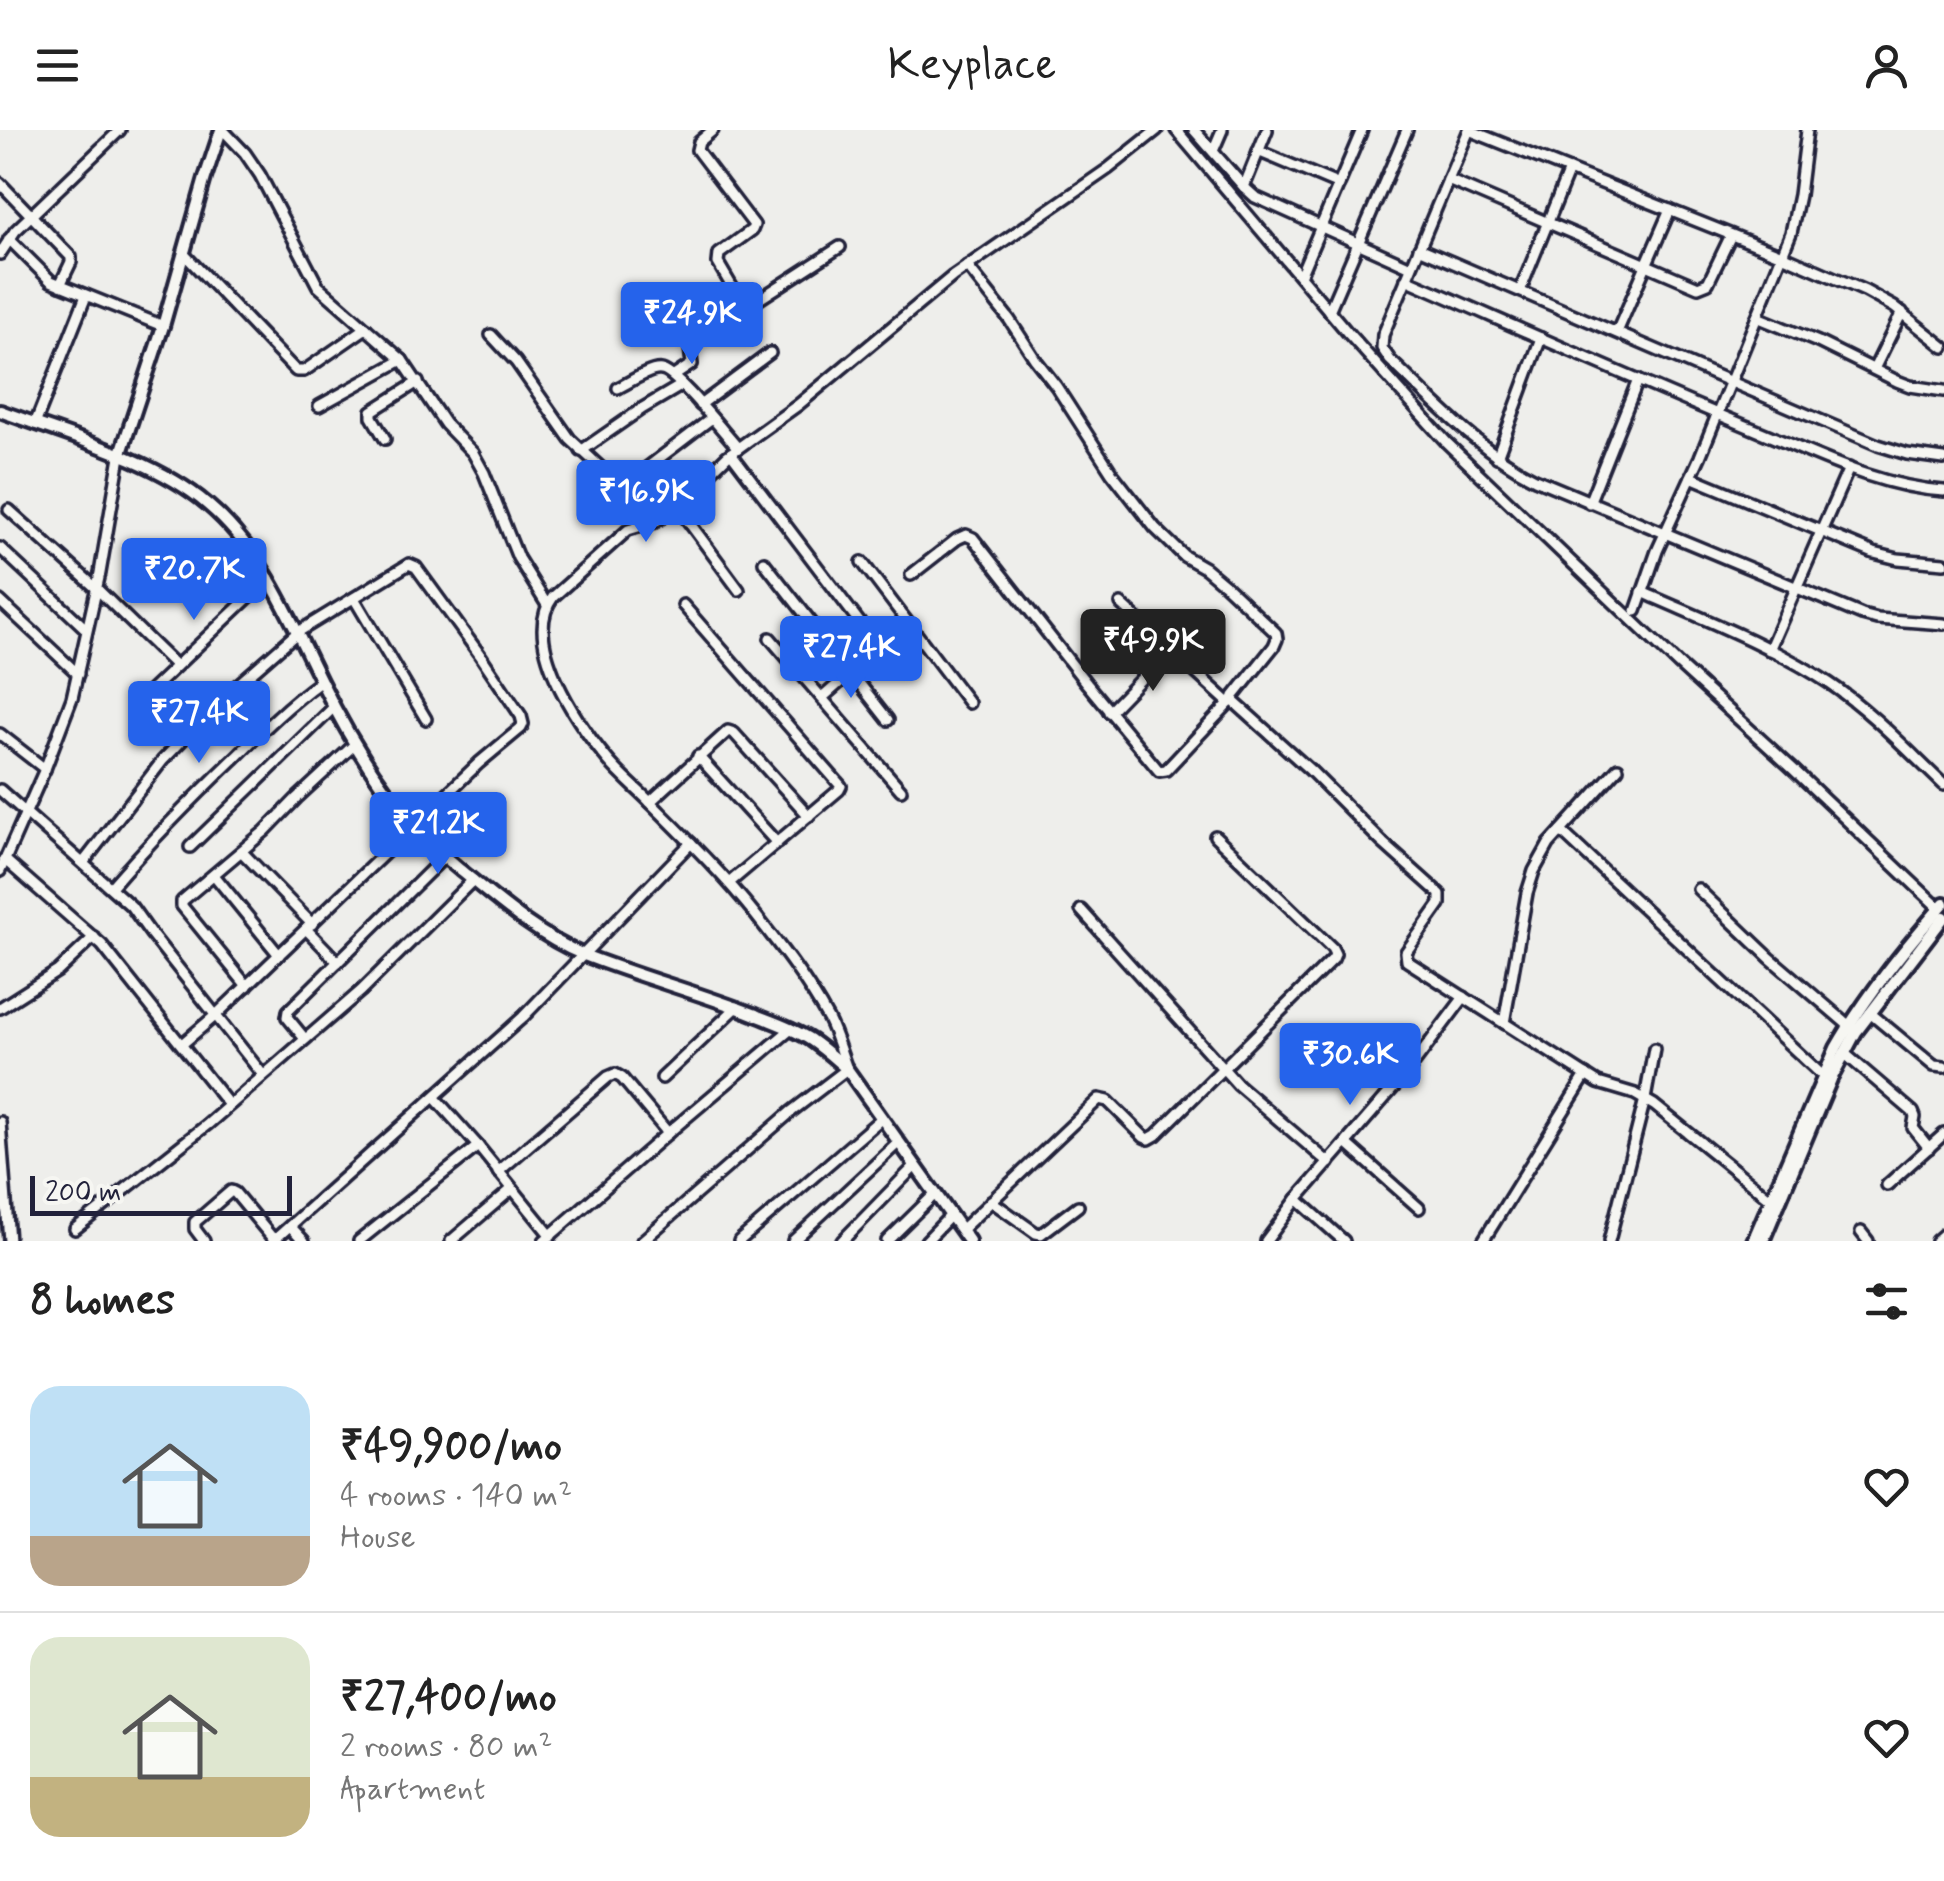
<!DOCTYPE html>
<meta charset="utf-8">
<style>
:root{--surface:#fff;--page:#f6f6f6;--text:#222;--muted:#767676;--line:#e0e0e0;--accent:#2563eb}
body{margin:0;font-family:Mynerve,sans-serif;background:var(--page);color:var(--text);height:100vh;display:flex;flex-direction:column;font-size:38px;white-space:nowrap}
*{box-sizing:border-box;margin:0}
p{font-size:32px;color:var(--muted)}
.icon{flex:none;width:55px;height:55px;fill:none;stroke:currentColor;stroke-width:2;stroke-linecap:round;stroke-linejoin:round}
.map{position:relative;height:1111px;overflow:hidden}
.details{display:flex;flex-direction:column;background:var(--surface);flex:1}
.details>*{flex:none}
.scale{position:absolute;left:30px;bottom:25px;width:262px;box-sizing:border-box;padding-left:10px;border:5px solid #22223b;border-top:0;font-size:28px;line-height:35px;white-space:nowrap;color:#22223b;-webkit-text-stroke:8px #f6f6f2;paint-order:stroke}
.price{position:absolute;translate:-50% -85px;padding:0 22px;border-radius:10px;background:var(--accent);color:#fff;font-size:32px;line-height:65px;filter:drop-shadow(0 2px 5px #0008)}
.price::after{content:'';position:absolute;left:50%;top:60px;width:30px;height:22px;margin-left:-15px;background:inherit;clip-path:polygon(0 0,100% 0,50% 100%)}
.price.active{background:#222;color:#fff}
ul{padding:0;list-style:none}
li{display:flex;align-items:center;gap:30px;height:250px;padding:0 30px}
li+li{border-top:2px solid var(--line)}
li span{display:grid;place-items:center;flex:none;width:280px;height:200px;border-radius:30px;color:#555}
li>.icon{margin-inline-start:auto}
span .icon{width:120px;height:120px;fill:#fffc;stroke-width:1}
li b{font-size:42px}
h2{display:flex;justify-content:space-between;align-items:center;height:120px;padding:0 30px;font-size:42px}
header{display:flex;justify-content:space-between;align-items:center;height:130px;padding:0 30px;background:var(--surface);font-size:45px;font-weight:600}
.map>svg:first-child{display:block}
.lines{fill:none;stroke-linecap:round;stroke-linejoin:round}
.minor-casing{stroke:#22223b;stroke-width:16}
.tertiary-casing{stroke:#22223b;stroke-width:18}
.minor{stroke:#f6f6f2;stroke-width:9}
.tertiary{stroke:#f6f6f2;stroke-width:10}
</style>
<header><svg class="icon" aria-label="menu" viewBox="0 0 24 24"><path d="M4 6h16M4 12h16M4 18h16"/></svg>Keyplace<svg class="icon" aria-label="person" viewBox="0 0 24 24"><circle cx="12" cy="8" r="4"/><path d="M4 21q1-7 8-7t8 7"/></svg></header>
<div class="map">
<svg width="1944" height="1111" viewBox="0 0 1944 1111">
<rect width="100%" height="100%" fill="#eeeeeb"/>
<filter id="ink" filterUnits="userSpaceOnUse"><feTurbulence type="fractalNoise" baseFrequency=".01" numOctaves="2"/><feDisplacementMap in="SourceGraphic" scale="20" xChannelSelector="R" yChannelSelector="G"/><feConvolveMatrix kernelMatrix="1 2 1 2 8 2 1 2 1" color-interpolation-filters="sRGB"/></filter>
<g filter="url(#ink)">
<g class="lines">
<g class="minor-casing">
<g id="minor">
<polyline points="223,0 245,23 260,45 318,156 402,230 445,294 473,323 484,343 518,428 547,475"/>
<polyline points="713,0 699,12 697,20 754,95 752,100 719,124 718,133 745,179"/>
<polyline points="1176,0 1348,203 1447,313 1678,534 1793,639 1939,778"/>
<polyline points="1194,0 1244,57 1255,67 1411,137"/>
<path d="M1469,0L1383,205L1382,218L1390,230C1436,273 1478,320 1535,349L1862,485L1877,489L1944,494"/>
<polyline points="1469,0 1782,125 1865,161 1894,177 1944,217"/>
<polyline points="1213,21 1222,0"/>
<polyline points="1258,21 1339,55"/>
<polyline points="1448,50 1698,157 1708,153 1731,105"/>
<polyline points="0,53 71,127 71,132 60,155"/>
<polyline points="1244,57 1267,0"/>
<polyline points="9,109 51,151 163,196"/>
<polyline points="1419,118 1878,315 1907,324 1944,329"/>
<polyline points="0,124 15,101 120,0"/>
<polyline points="184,124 296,241 304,241 366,198"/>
<polyline points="967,136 1009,189 1035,229 1056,256 1112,343 1155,398 1184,426 1205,438 1224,454 1276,503 1277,509 1274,516 1234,566 1233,571 1310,640 1383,713 1440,764 1440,774 1406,822 1407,831 1598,953 1635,964 1654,975 1773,1071"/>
<polyline points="1300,146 1362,0"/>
<path d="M1406,149C1523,200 1639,252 1756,300C1817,325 1878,357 1944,361"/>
<polyline points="1520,161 1569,40"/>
<polyline points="1329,181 1407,0"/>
<polyline points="1757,187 1818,212 1897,251 1910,256 1944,261"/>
<polyline points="1617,202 1670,80"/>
<polyline points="491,205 516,232 570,309 613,349 640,396"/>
<polyline points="1874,239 1902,182"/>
<polyline points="674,246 692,234 690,218 693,212 840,117"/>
<path d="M618,258C628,253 651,238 661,240C676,241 725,304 738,318"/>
<polyline points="700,275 770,223"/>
<polyline points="319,276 402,230"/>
<polyline points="35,294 86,166"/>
<polyline points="385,309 372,287 372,281 418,252"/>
<polyline points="581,321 643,278 682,255"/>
<polyline points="731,323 879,518"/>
<polyline points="1497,327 1541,208"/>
<polyline points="1691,347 1874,423 1898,429 1944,433"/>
<polyline points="619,359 712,288"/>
<polyline points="1589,373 1638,250"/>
<polyline points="677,376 739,460"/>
<polyline points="9,380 96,458 176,536"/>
<polyline points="0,418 86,499"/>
<polyline points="764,432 888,590"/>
<polyline points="862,432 969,573"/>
<polyline points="911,445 957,409 966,405 973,408 1087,554 1159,641 1166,640 1233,569"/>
<path d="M1642,462C1705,490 1771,515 1829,553C1871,581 1907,620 1944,655"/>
<polyline points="354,468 426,589"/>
<polyline points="0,471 78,544"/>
<polyline points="1121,474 1229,573"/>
<polyline points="683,475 841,656 839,660 729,753"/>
<polyline points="1636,481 1657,421 1700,327 1791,103 1799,65 1807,0"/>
<polyline points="770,508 901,660"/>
<polyline points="1769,520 1849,338"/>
<polyline points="145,566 269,448"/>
<polyline points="822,568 879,518 909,496"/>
<polyline points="1109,582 1170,519"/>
<polyline points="0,604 45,639"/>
<polyline points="698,626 777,713"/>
<polyline points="0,660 131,776 151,804 263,945"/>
<polyline points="650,672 728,601 734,603 809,686"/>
<polyline points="1561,701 1823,946"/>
<polyline points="190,717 334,577"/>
<polyline points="242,722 312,794"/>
<polyline points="4,729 102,815 229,975"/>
<polyline points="83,733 163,630 226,565 298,502 409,434 416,437 480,525 521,586 523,594 521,598 479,633 216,885 182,914"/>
<polyline points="0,741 45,639 72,568 100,443 120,326"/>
<polyline points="214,745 279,825"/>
<path d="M111,757C150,712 191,670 234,629C262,601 289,574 321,551"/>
<polyline points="1698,759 1770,828 1854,900"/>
<polyline points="1081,780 1238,955 1329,1033"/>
<polyline points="306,799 338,832"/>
<polyline points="247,856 182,776 182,771 265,701 297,668 355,614"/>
<polyline points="0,878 58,841 94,807"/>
<polyline points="1870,883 1934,936 1944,937"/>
<polyline points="1504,893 1527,763 1534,741 1549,714 1618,638"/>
<polyline points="305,909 287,887 288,881 445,726"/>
<polyline points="1844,923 1913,982 1915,987 1913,998 1929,1018"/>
<polyline points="662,948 737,877"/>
<polyline points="435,968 478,1016 551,1106"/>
<polyline points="0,992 9,1111"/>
<polyline points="1346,1013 1419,1078"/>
<polyline points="498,1042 608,947 615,944 622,948 668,1003"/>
<polyline points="1887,1055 1944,1004"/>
<polyline points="1297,1069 1344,1111"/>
<polyline points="991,1071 1036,1103 1041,1104 1078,1076"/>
<polyline points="290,1096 304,1111"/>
<polyline points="75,1099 208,994 361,861 473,750"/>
<polyline points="961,1100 1099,969 1108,971 1144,1007 1149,1009 1156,1005 1333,829 1335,824 1332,818 1215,706"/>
<polyline points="1861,1102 1868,1111"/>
<polyline points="204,1111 195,1099 195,1092 231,1061 235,1063 274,1110"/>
<polyline points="273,1111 523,887 691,713"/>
<polyline points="359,1111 478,1016"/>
<polyline points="451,1111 512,1059"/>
<polyline points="544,1111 668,1003 791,899"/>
<path d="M642,1111L792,981L847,939C841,923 836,905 828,889C808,852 780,816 754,783C723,744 686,708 650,672C636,658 620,645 607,629C578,594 520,511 553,467L628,400L655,392L669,383L727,326L798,275L953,146L1108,39L1157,0"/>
<polyline points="739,1111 882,988"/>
<polyline points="793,1111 898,1013"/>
<polyline points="842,1111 915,1036"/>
<polyline points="887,1111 935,1064"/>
<polyline points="926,1111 951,1085"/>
<polyline points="1266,1111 1297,1069 1409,940 1464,867"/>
<polyline points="1483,1111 1586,945"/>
<polyline points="1609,1111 1645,969 1654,919"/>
<polyline points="1936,1111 1944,1104"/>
</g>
</g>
<g class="tertiary-casing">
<g id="tertiary">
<path d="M0,281C65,305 155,329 207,374C263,421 289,487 321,551C355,621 398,689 459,739C497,770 538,806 584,825C640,847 700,863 756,885C775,893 794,899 811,910C824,919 835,929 847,939L969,1111"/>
<polyline points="120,326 163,196 205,48 221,0"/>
<path d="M1753,1111L1836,918C1865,867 1905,818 1944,773"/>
<polyline points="1763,1111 1831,949 1856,902 1944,787"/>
</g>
</g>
<use href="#minor" class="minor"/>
<use href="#tertiary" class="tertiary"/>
</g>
</g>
</svg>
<div class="scale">200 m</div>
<b class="price" style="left:692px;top:237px">₹24.9K</b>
<b class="price" style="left:646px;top:415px">₹16.9K</b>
<b class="price" style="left:194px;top:493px">₹20.7K</b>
<b class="price active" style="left:1153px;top:564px">₹49.9K</b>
<b class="price" style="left:851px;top:571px">₹27.4K</b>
<b class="price" style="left:199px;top:636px">₹27.4K</b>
<b class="price" style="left:438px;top:747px">₹21.2K</b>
<b class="price" style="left:1350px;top:978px">₹30.6K</b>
</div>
<section class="details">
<h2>8 homes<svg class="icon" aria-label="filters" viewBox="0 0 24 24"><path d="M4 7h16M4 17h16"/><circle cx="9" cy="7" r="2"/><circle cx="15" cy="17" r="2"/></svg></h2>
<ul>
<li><span style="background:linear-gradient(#bfe0f5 75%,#b9a48a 0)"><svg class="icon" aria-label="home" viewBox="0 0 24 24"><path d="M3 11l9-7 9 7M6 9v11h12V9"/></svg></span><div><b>₹49,900/mo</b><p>4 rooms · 140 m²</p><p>House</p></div><svg class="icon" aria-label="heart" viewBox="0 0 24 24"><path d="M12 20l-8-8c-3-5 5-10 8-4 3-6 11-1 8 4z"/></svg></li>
<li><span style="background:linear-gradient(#dfe7d0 70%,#c2b280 0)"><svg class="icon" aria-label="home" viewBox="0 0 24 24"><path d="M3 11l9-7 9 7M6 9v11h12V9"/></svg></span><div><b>₹27,400/mo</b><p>2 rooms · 80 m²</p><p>Apartment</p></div><svg class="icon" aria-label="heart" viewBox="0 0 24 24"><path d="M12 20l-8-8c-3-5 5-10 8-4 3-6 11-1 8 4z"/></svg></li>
</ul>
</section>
